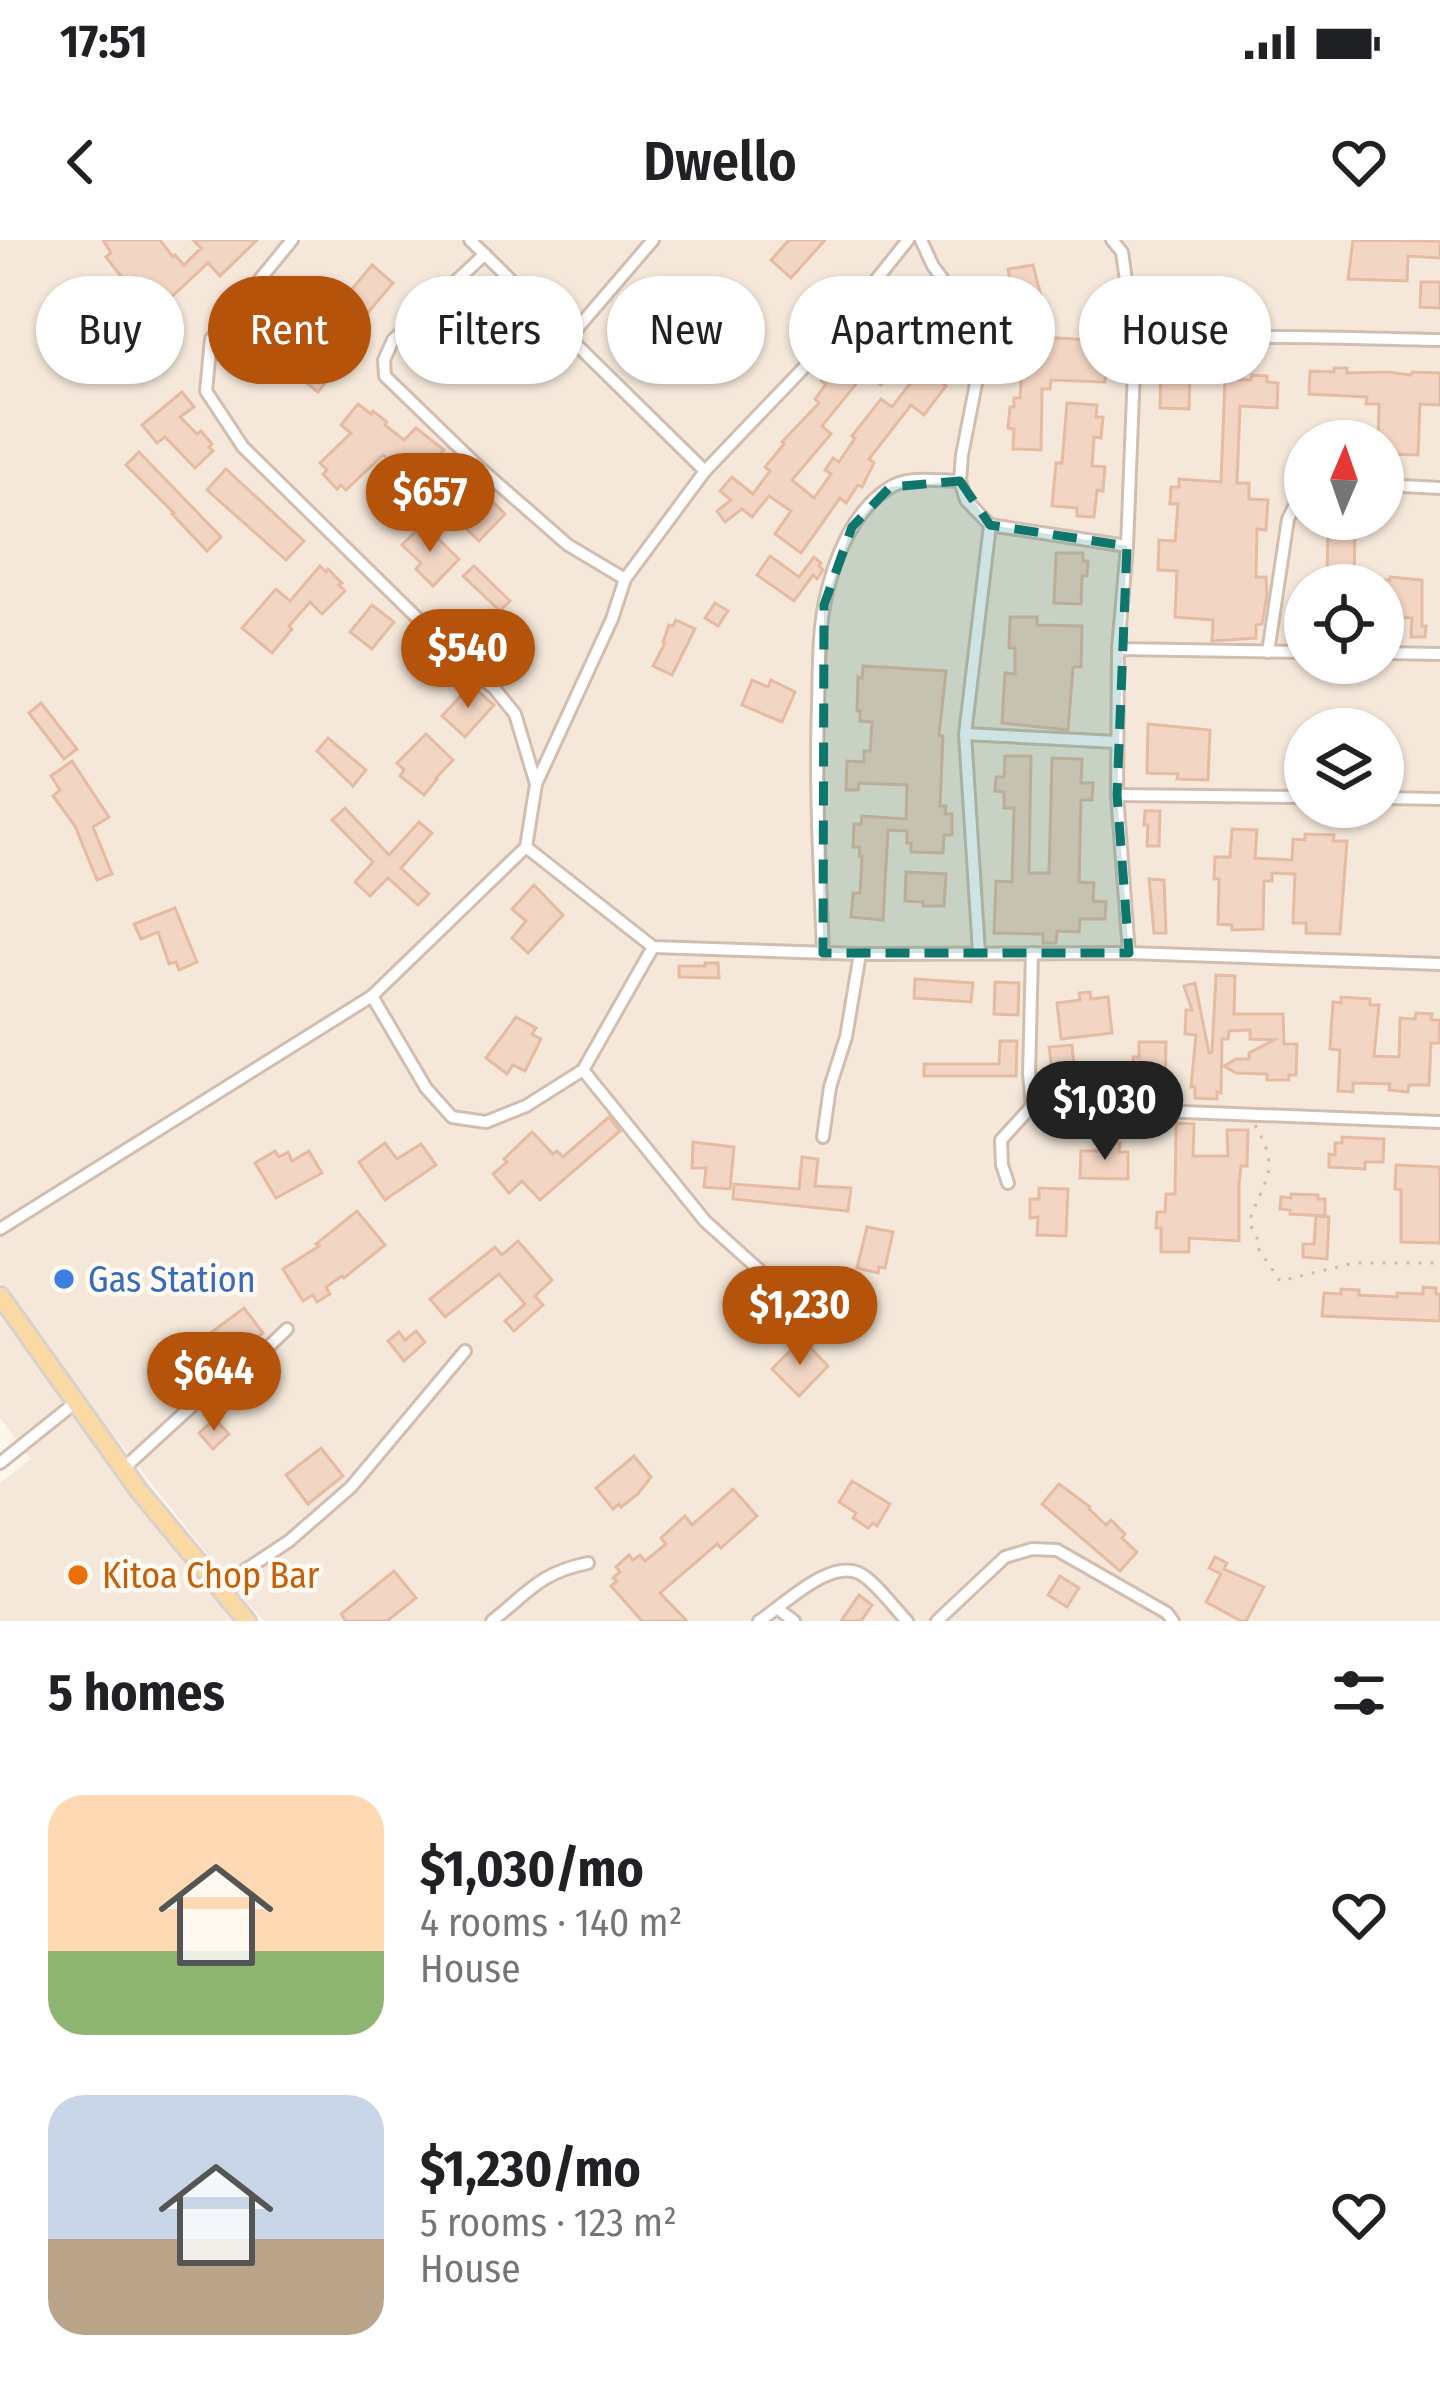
<!DOCTYPE html>
<meta charset="utf-8">
<style>
:root{--surface:#fff;--page:#f2f2f2;--text:#202124;--muted:#757577;--accent:#b45309}
body{margin:0;font-family:"Fira Sans Condensed",sans-serif;background:var(--page);color:var(--text);height:100vh;display:flex;flex-direction:column;font-size:45px;white-space:nowrap}
*{box-sizing:border-box;margin:0}
p{font-size:39px;color:var(--muted)}
.icon{flex:none;width:66px;height:66px;fill:none;stroke:currentColor;stroke-width:2;stroke-linecap:round;stroke-linejoin:round}
.map{position:relative;height:1381px;overflow:hidden}
.side{display:flex;flex-direction:column;background:var(--surface);flex:1}
.side>*{flex:none}
.top-card{position:absolute;left:36px;top:36px;width:1368px;height:108px;display:flex;gap:24px}
.needle{width:78px;rotate:2deg}
.tools{position:absolute;left:1284px;top:180px;display:grid;gap:24px}
.tools a{display:grid;place-items:center;width:120px;height:120px;border-radius:50%;background:var(--surface);box-shadow:0 3px 9px #0004;font-size:60px}
.price{position:absolute;translate:-50% -102px;padding:0 27px;border-radius:42px;background:var(--accent);color:#fff;font-size:39px;line-height:78px;filter:drop-shadow(0 3px 6px #0008)}
.price::after{content:'';position:absolute;left:50%;top:72px;width:36px;height:27px;margin-left:-18px;background:inherit;clip-path:polygon(0 0,100% 0,50% 100%)}
.price.current{background:#222;color:#fff}
ul{padding:0;list-style:none}
li{display:flex;align-items:center;gap:36px;height:300px;padding:0 48px}
li span{display:grid;place-items:center;flex:none;width:336px;height:240px;border-radius:36px;color:#555}
li>.icon{margin-inline-start:auto}
span .icon{width:144px;height:144px;fill:#fffc;stroke-width:1}
li b{font-size:51px}
h2{display:flex;justify-content:space-between;align-items:center;height:144px;padding:0 48px;font-size:51px}
.chip{padding:0 42px;border-radius:54px;background:var(--surface);box-shadow:0 3px 9px #0004;font-size:42px;line-height:108px}
.chip.current{background:var(--accent);color:#fff}
.status{display:flex;justify-content:space-between;align-items:center;height:84px;padding:0 60px;background:var(--surface);direction:ltr}
.status svg{height:33px;fill:currentColor}
header{display:flex;justify-content:space-between;align-items:center;height:156px;padding:0 48px;background:var(--surface);font-size:54px;font-weight:600}
.map>svg:first-child{display:block}
.residential{fill:#f5e8da;fill-rule:evenodd}
.building{fill:#f3d5c3;stroke:#e6bba3;stroke-width:3}
.lines{fill:none;stroke-linecap:round;stroke-linejoin:round}
.street-casing{stroke:#d1beb0;stroke-width:16}
.primary-casing{stroke:#dad1cd;stroke-width:22}
.path{stroke:#d9b8a5;stroke-width:3;stroke-dasharray:3 9;stroke-linecap:butt}
.street{stroke:#fff;stroke-width:10}
.primary{stroke:#fbd9a5;stroke-width:16}
.marked{fill:#0f766e;fill-opacity:0.2;stroke:#0f766e;stroke-width:9;stroke-dasharray:24 15;stroke-linejoin:round}
.shop-dot{fill:#3f7fe0;stroke:#fffaf3;stroke-width:4.5}
.food-dot{fill:#e8710a;stroke:#fffaf3;stroke-width:4.5}
.labels{text-anchor:middle;stroke-width:9;stroke-linejoin:round;paint-order:stroke}
.shop-label{font-size:36px;fill:#366cbe;stroke:#fffaf3;text-anchor:start}
.food-label{font-size:36px;fill:#c56008;stroke:#fffaf3;text-anchor:start}
</style>
<div class="status"><b>17:51</b><svg viewBox="0 0 49 12"><path d="M0 12V9h3v3zM5 12V6h3v6zM10 12V3h3v9zM15 12V0h3v12zM26 1h20v11H26zM47 4h2v5h-2z"/></svg></div>
<header><svg class="icon" aria-label="back" viewBox="0 0 24 24"><path d="M15 5l-7 7 7 7"/></svg>Dwello<svg class="icon" aria-label="heart" viewBox="0 0 24 24"><path d="M12 20l-8-8c-3-5 5-10 8-4 3-6 11-1 8 4z"/></svg></header>
<div class="map">
<svg width="1440" height="1381" viewBox="0 0 1440 1381">
<rect width="100%" height="100%" fill="#fdf6ec"/>
<g class="residential">
<path d="M0,0H1440V1381H264L231,1345L73,1143L0,1043ZM1305,201H1383V279H1305ZM1305,345H1383V423H1305ZM1305,489H1383V567H1305Z"/>
<polygon points="0,1077 232,1381 0,1381 0,1243 31,1219 0,1178"/>
</g>
<g class="building">
<polygon points="103,0 160,0 173,17 175,15 184,25 201,8 193,0 257,0 220,36 208,23 163,65 136,37 127,44 106,17 111,13"/>
<polygon points="789,0 825,0 791,38 771,20"/>
<polygon points="1353,0 1440,1 1440,18 1408,16 1407,41 1348,39"/>
<polygon points="372,25 393,43 360,82 339,65"/>
<polygon points="1033,25 1046,76 1000,87 991,51 1011,46 1008,29"/>
<polygon points="1421,42 1440,42 1440,68 1420,67"/>
<polygon points="869,74 910,109 881,145 866,133 884,111 855,86"/>
<polygon points="1024,96 1107,101 1105,142 1051,140 1050,149 1042,149 1041,210 1013,209 1014,189 1008,188 1010,167 1014,167 1014,158 1020,158"/>
<polygon points="318,98 332,110 320,124 332,134 318,152 287,127 302,110 305,113"/>
<polygon points="848,111 869,128 822,186 831,194 792,240 814,258 831,234 825,230 833,218 839,222 855,198 852,196 881,159 892,167 922,128 946,146 924,175 911,165 869,219 874,223 862,247 858,245 846,263 840,258 801,313 775,294 791,271 769,256 752,277 742,269 725,282 717,271 731,260 720,251 732,237 753,254 770,231 765,227 784,204 782,202 819,163 815,159 826,144 821,141"/>
<polygon points="1334,128 1347,128 1347,133 1388,132 1411,135 1412,132 1440,133 1440,165 1420,164 1418,215 1383,214 1383,201 1378,201 1379,164 1366,164 1367,157 1309,154 1310,131 1334,132"/>
<polygon points="1161,130 1190,130 1189,169 1160,168"/>
<polygon points="1252,135 1267,136 1267,142 1278,143 1277,168 1240,166 1237,243 1249,243 1249,259 1268,260 1266,290 1257,289 1256,337 1266,337 1267,355 1262,384 1256,385 1256,398 1212,401 1213,380 1175,377 1177,331 1158,330 1159,300 1175,301 1178,264 1170,264 1171,247 1179,247 1179,239 1221,242 1225,139 1251,140"/>
<polygon points="182,152 194,167 180,177 197,194 201,191 212,204 209,207 213,211 195,228 165,197 157,203 142,185"/>
<polygon points="1067,163 1097,165 1096,177 1103,177 1101,198 1094,197 1092,226 1105,227 1103,251 1097,250 1094,277 1077,276 1077,268 1052,266 1056,223 1062,223"/>
<polygon points="358,164 371,174 373,171 387,182 385,185 404,200 416,188 444,210 440,214 451,226 427,253 383,215 346,250 341,245 337,249 323,234 327,230 320,223 351,193 341,185"/>
<polygon points="139,212 221,297 207,311 172,274 174,273 126,225"/>
<polygon points="226,229 304,301 286,320 207,250"/>
<polygon points="470,239 505,274 479,301 443,267"/>
<polygon points="423,284 459,319 433,346 416,329 421,323 402,305"/>
<polygon points="1328,284 1355,285 1354,345 1327,345"/>
<polygon points="1056,313 1083,313 1083,321 1088,321 1087,336 1082,336 1081,364 1054,363"/>
<polygon points="770,316 799,337 814,317 821,323 819,326 823,330 817,339 813,335 794,361 757,335"/>
<polygon points="320,326 326,332 328,329 342,343 339,345 345,351 322,374 310,362 289,386 292,389 272,413 242,388 276,349 290,361"/>
<polygon points="474,326 510,361 500,371 463,336"/>
<polygon points="1390,337 1422,340 1422,386 1426,386 1425,397 1411,397 1412,378 1394,377 1394,373 1383,373 1383,340 1390,340"/>
<polygon points="715,363 728,371 718,386 705,378"/>
<polygon points="372,365 394,382 372,409 350,392"/>
<polygon points="1010,377 1037,377 1037,385 1082,386 1081,427 1073,427 1068,490 1002,483 1005,433 1015,434 1015,408 1009,408"/>
<polygon points="676,380 695,389 672,435 653,426 665,403 663,402 669,385 673,386"/>
<polygon points="863,426 946,431 939,495 943,496 940,566 946,566 945,574 952,574 952,595 944,595 943,613 911,612 911,603 907,603 907,591 888,590 883,680 851,677 853,653 860,653 862,616 859,616 860,607 853,607 854,584 861,584 862,576 906,579 907,545 859,543 858,550 846,550 847,521 864,522 864,511 870,511 872,482 860,481 860,471 857,471 858,437 862,438"/>
<polygon points="752,440 768,447 771,440 795,452 782,482 742,465"/>
<polygon points="471,445 494,465 465,497 442,476"/>
<polygon points="41,463 77,509 64,519 29,473"/>
<polygon points="1148,484 1210,490 1208,540 1177,539 1178,534 1147,533"/>
<polygon points="426,494 453,520 436,538 437,539 424,555 400,536 404,530 397,523"/>
<polygon points="328,498 366,530 353,546 317,511"/>
<polygon points="1005,516 1031,516 1029,633 1049,633 1052,518 1082,519 1081,543 1093,543 1092,560 1081,560 1079,642 1094,643 1093,661 1106,662 1105,679 1080,679 1079,692 1057,691 1056,703 1043,703 1043,694 994,693 996,641 1012,642 1014,568 1004,568 1004,552 995,551 996,537 1004,537"/>
<polygon points="72,521 109,577 93,587 112,634 97,640 75,586 53,556 60,550 51,536"/>
<polygon points="345,568 389,615 419,582 432,593 401,628 429,654 418,665 388,638 370,656 355,642 373,622 332,580"/>
<polygon points="1145,571 1160,571 1159,606 1147,606 1148,585 1144,585"/>
<polygon points="1232,589 1257,590 1255,618 1292,620 1293,599 1305,600 1305,594 1334,595 1333,601 1347,601 1340,694 1306,693 1306,683 1293,683 1295,634 1272,633 1272,641 1264,641 1263,689 1232,690 1232,685 1218,684 1219,639 1214,639 1215,617 1230,617"/>
<polygon points="906,632 946,634 944,666 923,666 923,662 905,661"/>
<polygon points="1149,639 1164,640 1166,693 1154,693"/>
<polygon points="534,645 563,675 528,713 512,698 526,681 512,669"/>
<polygon points="175,668 197,722 179,730 176,722 169,724 158,692 141,699 134,684"/>
<polygon points="705,723 718,723 719,738 679,737 679,726 705,726"/>
<polygon points="1216,735 1235,736 1234,774 1283,774 1284,804 1297,804 1296,835 1289,835 1289,840 1267,840 1267,834 1236,833 1224,826 1236,819 1249,819 1249,813 1274,800 1250,799 1250,790 1229,791 1228,799 1222,799 1221,853 1217,852 1217,859 1195,858 1195,847 1191,847 1196,795 1185,794 1186,770 1192,770 1184,746 1195,743 1209,813 1212,812"/>
<polygon points="915,739 973,743 971,762 914,758"/>
<polygon points="995,742 1019,743 1018,775 994,774"/>
<polygon points="1090,752 1091,759 1108,757 1112,793 1061,799 1057,763 1080,760 1079,753"/>
<polygon points="1341,757 1370,759 1370,765 1379,765 1374,816 1399,817 1400,778 1415,779 1416,773 1432,774 1431,780 1440,780 1439,803 1431,803 1429,845 1409,845 1408,852 1389,850 1390,844 1353,843 1353,852 1338,851 1340,810 1330,809 1331,791 1333,762 1341,763"/>
<polygon points="516,777 536,788 532,794 541,799 525,831 513,825 507,834 486,818"/>
<polygon points="1000,801 1017,801 1016,836 924,836 924,824 999,824"/>
<polygon points="1139,802 1166,802 1165,856 1139,856 1139,830 1134,830 1133,817 1139,817"/>
<polygon points="1072,805 1074,827 1052,830 1049,807"/>
<polygon points="609,877 620,891 540,960 522,941 509,953 493,934 507,922 504,919 532,892 553,914 557,911 563,917"/>
<polygon points="1176,883 1194,884 1193,916 1228,916 1227,890 1248,890 1247,926 1241,926 1239,944 1239,1001 1189,998 1189,1012 1161,1012 1161,988 1156,988 1157,972 1165,972 1166,954 1175,954"/>
<polygon points="1342,897 1384,899 1383,922 1365,922 1365,929 1329,927 1329,914 1335,915 1335,903 1342,903"/>
<polygon points="693,902 734,907 730,949 704,947 706,928 692,928"/>
<polygon points="1102,902 1120,903 1119,912 1128,912 1128,939 1080,938 1081,911 1102,911"/>
<polygon points="385,903 397,919 421,904 436,925 385,960 359,922"/>
<polygon points="275,911 279,917 288,912 292,921 309,911 322,933 276,958 255,923"/>
<polygon points="802,917 818,919 815,946 851,948 848,971 733,959 734,944 799,949"/>
<polygon points="1396,925 1440,927 1440,1003 1401,1002 1401,950 1395,949"/>
<polygon points="1039,948 1068,949 1066,996 1037,995 1038,977 1030,978 1030,959 1039,959"/>
<polygon points="1291,954 1318,955 1318,959 1325,959 1325,976 1290,974 1290,970 1280,969 1281,957 1291,958"/>
<polygon points="357,971 385,1005 344,1038 342,1036 326,1047 330,1054 317,1062 313,1055 303,1061 283,1029 319,1006 316,1004"/>
<polygon points="1316,976 1329,977 1327,1019 1303,1017 1303,1004 1314,1004"/>
<polygon points="867,987 893,992 885,1028 879,1027 878,1033 857,1028"/>
<polygon points="518,1001 552,1040 535,1056 543,1065 514,1091 505,1081 525,1064 499,1034 445,1077 430,1059 495,1007 502,1015"/>
<polygon points="1423,1047 1436,1048 1436,1054 1440,1054 1440,1081 1322,1076 1324,1053 1341,1054 1341,1049 1359,1050 1359,1055 1397,1057 1397,1053 1423,1054"/>
<polygon points="244,1068 263,1093 225,1122 205,1097"/>
<polygon points="416,1091 425,1102 404,1121 388,1101 399,1092 405,1100"/>
<polygon points="802,1099 828,1126 799,1156 772,1129"/>
<polygon points="215,1179 229,1194 213,1209 199,1193"/>
<polygon points="321,1208 343,1236 308,1264 286,1235"/>
<polygon points="634,1216 651,1237 638,1254 621,1267 619,1264 613,1269 596,1248"/>
<polygon points="852,1241 890,1264 877,1286 873,1283 868,1288 853,1278 856,1273 839,1262"/>
<polygon points="1059,1244 1090,1267 1089,1269 1106,1285 1111,1280 1125,1294 1122,1298 1137,1312 1120,1331 1042,1264"/>
<polygon points="733,1249 757,1276 721,1308 717,1304 660,1353 687,1381 642,1381 611,1346 617,1341 613,1338 620,1332 616,1327 629,1315 633,1320 640,1315 645,1321 666,1304 661,1298 685,1276 692,1285"/>
<polygon points="1215,1317 1227,1323 1224,1329 1264,1347 1246,1381 1241,1381 1206,1362 1221,1334 1209,1328"/>
<polygon points="394,1331 416,1358 387,1381 346,1381 341,1374"/>
<polygon points="1060,1336 1079,1348 1067,1367 1048,1355"/>
<polygon points="859,1355 872,1365 861,1381 841,1381"/>
</g>
<g class="lines">
<g class="street-casing">
<g id="street">
<polyline points="292,0 211,99 206,151 243,207 464,424 494,448 515,474 536,544"/>
<polyline points="470,0 705,231"/>
<polyline points="921,0 933,26 971,77 980,103 980,123 962,215 960,241 966,260 990,285 1127,306"/>
<polyline points="1112,0 1122,12 1135,105 1127,306 1118,409 1117,555 1129,713"/>
<polyline points="485,14 393,100 384,120 385,136 481,229 568,305 625,339"/>
<polyline points="569,98 653,0"/>
<path d="M1135,105C1236,92 1338,98 1440,100"/>
<polyline points="1383,245 1440,248"/>
<polyline points="1118,409 1305,412"/>
<polyline points="1268,412 1288,279 1294,267 1305,257"/>
<polyline points="1383,413 1440,414"/>
<polyline points="965,494 1117,502"/>
<polyline points="1117,555 1305,557"/>
<polyline points="1383,558 1440,559"/>
<polyline points="526,607 653,707 860,714 1129,713 1440,724"/>
<polyline points="979,712 965,494 990,285"/>
<path d="M823,713C820,631 815,549 818,466C819,433 818,399 824,366C832,324 851,272 889,248C908,235 938,241 960,241"/>
<polyline points="372,756 526,607 536,544 612,379 625,339 705,231 816,115 908,0"/>
<polyline points="583,830 705,981 797,1064"/>
<polyline points="1032,866 1440,882"/>
<polyline points="823,897 830,847 846,797 860,714"/>
<polyline points="1008,943 1002,925 1001,900 1032,866 1029,834 1032,713"/>
<polyline points="0,989 372,756 426,848 452,877 486,882 526,866 583,830 653,707"/>
<polyline points="0,1223 76,1162"/>
<polyline points="123,1229 194,1164 260,1115 287,1089"/>
<polyline points="218,1348 289,1301 351,1247 465,1111"/>
<polyline points="778,1369 794,1381"/>
<path d="M492,1381C529,1352 539,1333 588,1323"/>
<path d="M759,1381C784,1365 829,1319 859,1333C874,1340 895,1369 907,1381"/>
<polyline points="937,1381 1005,1317 1032,1309 1057,1310 1167,1373 1173,1381"/>
</g>
</g>
<g class="primary-casing">
<polyline id="primary" points="0,1056 140,1252 247,1381"/>
</g>
<path class="path" d="M1255,885C1282,931 1264,938 1249,982L1258,1000V1008L1280,1041L1354,1023H1440"/>
<use href="#street" class="street"/>
<use href="#primary" class="primary"/>
</g>
<path class="marked" d="M960,241L990,285L1127,306L1117,555L1129,713H823L824,365L852,287L890,247Z"/>
<circle class="shop-dot" cx="64" cy="1039" r="12"/>
<circle class="food-dot" cx="78" cy="1335" r="12"/>
<g class="labels">
<g class="shop-label">
<text x="88" y="1052">Gas Station</text>
</g>
<g class="food-label">
<text x="102" y="1348">Kitoa Chop Bar</text>
</g>
</g>
</svg>
<div class="tools">
<a><svg class="needle" viewBox="-14 -14 28 28"><path d="M0-13l5 13h-10z" fill="#e53935"/><path d="M0 13l5-13h-10z" fill="#757577"/></svg></a>
<a><svg class="icon" aria-label="locate" viewBox="0 0 24 24"><circle cx="12" cy="12" r="6"/><path d="M12 2v4M12 18v4M2 12h4M18 12h4"/></svg></a>
<a><svg class="icon" aria-label="layers" viewBox="0 0 24 24"><path d="M12 4l9 5-9 5-9-5zM3 14l9 5 9-5"/></svg></a>
</div>
<b class="price" style="left:430px;top:315px">$657</b>
<b class="price" style="left:468px;top:471px">$540</b>
<b class="price current" style="left:1105px;top:923px">$1,030</b>
<b class="price" style="left:800px;top:1128px">$1,230</b>
<b class="price" style="left:214px;top:1194px">$644</b>
<div class="top-card">
<a class="chip">Buy</a>
<a class="chip current">Rent</a>
<a class="chip">Filters</a>
<a class="chip">New</a>
<a class="chip">Apartment</a>
<a class="chip">House</a>
</div>
</div>
<section class="side">
<h2>5 homes<svg class="icon" aria-label="filters" viewBox="0 0 24 24"><path d="M4 7h16M4 17h16"/><circle cx="9" cy="7" r="2"/><circle cx="15" cy="17" r="2"/></svg></h2>
<ul>
<li><span style="background:linear-gradient(#ffd9b3 65%,#8fb573 0)"><svg class="icon" aria-label="home" viewBox="0 0 24 24"><path d="M3 11l9-7 9 7M6 9v11h12V9"/></svg></span><div><b>$1,030/mo</b><p>4 rooms · 140 m²</p><p>House</p></div><svg class="icon" aria-label="heart" viewBox="0 0 24 24"><path d="M12 20l-8-8c-3-5 5-10 8-4 3-6 11-1 8 4z"/></svg></li>
<li><span style="background:linear-gradient(#c9d6e8 60%,#b9a48a 0)"><svg class="icon" aria-label="home" viewBox="0 0 24 24"><path d="M3 11l9-7 9 7M6 9v11h12V9"/></svg></span><div><b>$1,230/mo</b><p>5 rooms · 123 m²</p><p>House</p></div><svg class="icon" aria-label="heart" viewBox="0 0 24 24"><path d="M12 20l-8-8c-3-5 5-10 8-4 3-6 11-1 8 4z"/></svg></li>
</ul>
</section>
